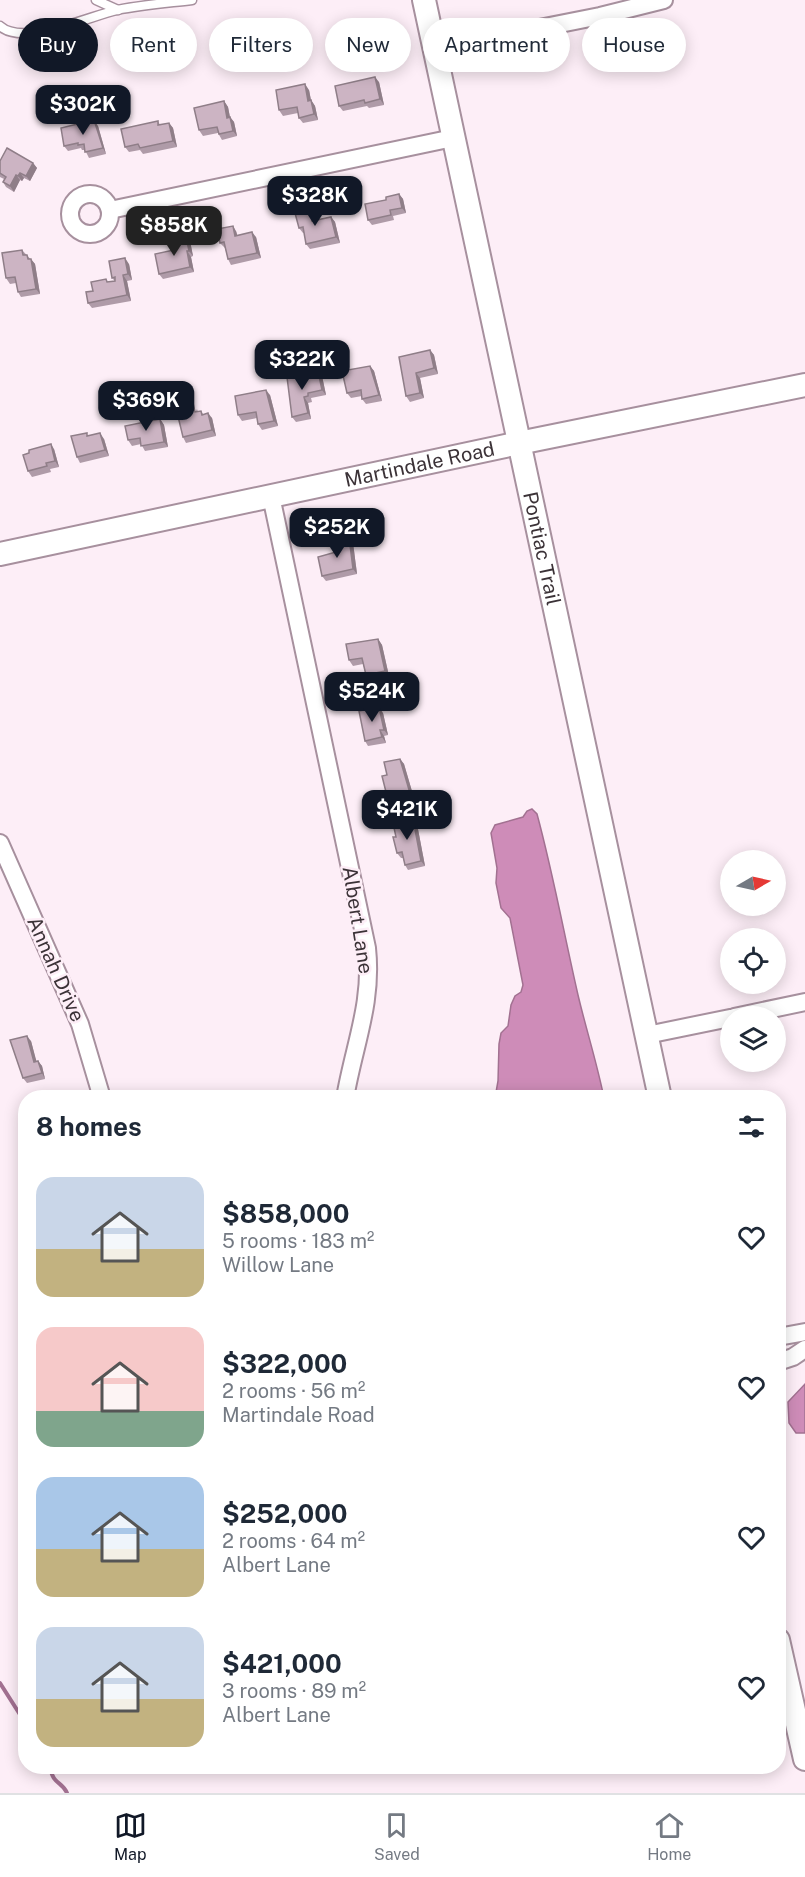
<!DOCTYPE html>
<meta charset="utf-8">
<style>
:root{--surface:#fff;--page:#f6f6f7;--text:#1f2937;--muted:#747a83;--line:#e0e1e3;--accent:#111827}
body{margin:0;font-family:"Public Sans",sans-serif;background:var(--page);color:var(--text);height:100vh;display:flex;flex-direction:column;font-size:22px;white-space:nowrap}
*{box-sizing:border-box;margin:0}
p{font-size:20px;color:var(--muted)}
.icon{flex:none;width:33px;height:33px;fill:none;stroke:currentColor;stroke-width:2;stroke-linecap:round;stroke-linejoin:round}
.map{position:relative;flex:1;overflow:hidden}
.details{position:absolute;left:18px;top:1090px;width:768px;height:684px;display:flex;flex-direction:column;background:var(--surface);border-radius:24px;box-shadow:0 3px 15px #0003}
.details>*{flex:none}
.hud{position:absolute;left:18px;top:18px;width:770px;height:54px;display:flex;gap:12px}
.needle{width:39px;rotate:81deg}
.buttons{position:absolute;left:720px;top:850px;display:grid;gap:12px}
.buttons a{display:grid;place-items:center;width:66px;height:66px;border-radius:50%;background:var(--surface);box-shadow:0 3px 15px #0003;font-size:30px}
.price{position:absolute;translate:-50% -51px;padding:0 14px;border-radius:12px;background:var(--accent);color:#fff;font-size:20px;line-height:39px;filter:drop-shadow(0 2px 3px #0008)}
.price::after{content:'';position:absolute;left:50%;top:36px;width:18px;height:14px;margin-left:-9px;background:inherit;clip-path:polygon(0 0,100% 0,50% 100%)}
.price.active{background:#222;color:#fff}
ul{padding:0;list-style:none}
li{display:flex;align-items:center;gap:18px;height:150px;padding:0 18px}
li span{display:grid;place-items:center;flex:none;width:168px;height:120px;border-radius:18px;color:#555}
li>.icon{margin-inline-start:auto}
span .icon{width:72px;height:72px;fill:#fffc;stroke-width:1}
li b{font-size:26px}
h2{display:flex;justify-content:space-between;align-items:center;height:72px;padding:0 18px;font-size:26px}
.pill{padding:0 21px;border-radius:27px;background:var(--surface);box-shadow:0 3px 15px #0003;font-size:21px;line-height:54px}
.pill.active{background:var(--accent);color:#fff}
.tabs{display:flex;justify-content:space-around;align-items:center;height:84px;border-top:2px solid var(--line);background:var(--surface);font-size:16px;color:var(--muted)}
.tabs a{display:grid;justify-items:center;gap:3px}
.tabs .active{color:var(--accent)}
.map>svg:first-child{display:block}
.water{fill:#ce8cb8;stroke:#a27191;stroke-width:1.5}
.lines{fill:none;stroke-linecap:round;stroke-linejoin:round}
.stream{stroke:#a27191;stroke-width:4}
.lane-casing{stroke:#a7909e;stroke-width:11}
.street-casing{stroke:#a7909e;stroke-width:20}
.secondary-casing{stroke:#a7909e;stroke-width:26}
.lane{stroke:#fff;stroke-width:8}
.street{stroke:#fff;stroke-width:16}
.secondary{stroke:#fff;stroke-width:22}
.wall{fill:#af9ba8}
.shaded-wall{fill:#8f7e88}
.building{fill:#ccb4c3;stroke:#8f7e88;stroke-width:1.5}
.labels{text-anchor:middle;stroke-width:5;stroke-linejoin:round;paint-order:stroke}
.street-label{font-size:20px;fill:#3b3237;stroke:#fdeef7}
</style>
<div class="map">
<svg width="805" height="1793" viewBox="0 0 805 1793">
<rect width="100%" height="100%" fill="#fdeef7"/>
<g class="water">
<path d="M532,809L537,814C553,873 564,934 578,995C586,1029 597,1063 604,1098H495L498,1081L499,1044L501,1033L508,1026L511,1005L515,996L521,992L523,985L510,918L501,908L496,883L497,868L491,833L495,825L523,817L527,811Z"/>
<polygon points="805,1384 805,1433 796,1433 789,1423 788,1402"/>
</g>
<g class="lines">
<g class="stream">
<polyline points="0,1683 26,1724"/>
<path d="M50,1767C53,1785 62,1781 67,1793"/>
</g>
<g class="lane-casing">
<g id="lane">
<polyline points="96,0 118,10"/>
<path d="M0,26C23,47 90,16 117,10C142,5 167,3 192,0"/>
</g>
</g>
<g class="street-casing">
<g id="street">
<polyline points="434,49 600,16 664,0"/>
<circle cx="90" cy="214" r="20"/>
<polyline points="110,210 453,138"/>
<path d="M271,496L367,948C373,1003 354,1045 345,1098"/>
<polyline points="0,843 80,1024 102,1098"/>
<polyline points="734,1017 805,1002"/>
<polyline points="647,1035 730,1018"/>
<polyline points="778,1337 805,1332"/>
<polyline points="778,1362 793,1357 805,1349"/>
</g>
</g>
<g class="secondary-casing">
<g id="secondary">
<path id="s1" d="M424,0L660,1098"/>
<path id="s2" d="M0,554L519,443L805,385"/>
<polyline points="778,1640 805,1759"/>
</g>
</g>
<use href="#lane" class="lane"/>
<use href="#street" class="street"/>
<use href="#secondary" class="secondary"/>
</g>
<g class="wall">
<polygon points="379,82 384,105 369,108 367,106 343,111 339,106"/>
<polygon points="309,90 311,100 315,106 318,120 303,123 299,118 298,113 283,116 279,110"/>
<polygon points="224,101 228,107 230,117 234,122 237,136 222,140 218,133 203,136 199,130"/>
<polygon points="158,121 160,125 169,123 173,128 177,147 143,154 140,150 129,152 125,147"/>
<polygon points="98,126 106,154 89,158 85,150 82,150 81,148 68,151 64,146"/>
<polygon points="0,161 33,163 37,168 30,181 24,178 22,181 20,180 14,192 6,187 3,182 4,179 0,177"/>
<polygon points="399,194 403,199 406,213 393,216 394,220 372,225 368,220 386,200"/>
<polygon points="310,209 314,215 315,220 331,217 335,222 340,243 310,249 306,244 304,233 303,233 299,228"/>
<polygon points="236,231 237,235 256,237 261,258 231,265 228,259 225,248 220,243"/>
<polygon points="190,241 193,256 191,257 194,272 163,279 159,274 174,250"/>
<polygon points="22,250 35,264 40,294 21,297 18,292 16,283 10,284 6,278"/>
<polygon points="129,264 132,280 127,281 131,301 92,308 88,303 93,291 108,282 115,281 112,278"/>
<polygon points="430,350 434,355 438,374 420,378 424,398 410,402 406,396 399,357"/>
<polygon points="370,366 374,371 382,401 366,404 362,399 362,396 351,398 347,393"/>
<polygon points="318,371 322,376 326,395 311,398 312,402 308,403 311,419 296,422 292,417"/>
<polygon points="270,395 278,426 262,430 258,424 257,418 242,421 238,415"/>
<polygon points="197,409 198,412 201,411 203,414 212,418 216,436 186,443 183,437"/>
<polygon points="160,419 164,425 168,447 145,451 141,444 132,446 128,440"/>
<polygon points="89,436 104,439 109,456 80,463 77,457"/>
<polygon points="54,449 59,467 50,469 51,472 32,477 28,471"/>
<polygon points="349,537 353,543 357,574 326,581 322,576 336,552"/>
<polygon points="378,639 382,645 389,676 369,681 366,675 363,664 353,666 349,660"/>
<polygon points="383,713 388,735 384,736 386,743 368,746 365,741"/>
<polygon points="400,759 404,764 416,805 397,810 393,805 391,797 390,798 386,792 387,775"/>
<polygon points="417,824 425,866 408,870 405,865 403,858 401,858 397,853 396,837"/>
<polygon points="31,1041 36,1061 38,1061 42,1066 45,1079 27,1083 23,1078"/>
</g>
<g class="shaded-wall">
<polygon points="375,77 379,82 384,105 380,99"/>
<polygon points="305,84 309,90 312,106 308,101"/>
<polygon points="311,100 315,106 318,120 314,114"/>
<polygon points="224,101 228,107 231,123 227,118"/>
<polygon points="230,117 234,122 237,136 233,131"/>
<polygon points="94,120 98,126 106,154 103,148"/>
<polygon points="169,123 173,128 177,147 173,141"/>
<polygon points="33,163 37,168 30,181 26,176"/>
<polygon points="20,173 24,178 22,181 18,176"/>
<polygon points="16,175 20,180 14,192 10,186"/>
<polygon points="399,194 403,199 406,213 402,208"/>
<polygon points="310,209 314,215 316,226 312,221"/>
<polygon points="331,217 335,222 340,243 336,237"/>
<polygon points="233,226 236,231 239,241 235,236"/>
<polygon points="252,232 256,237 261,258 257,253"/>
<polygon points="186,236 190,241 193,256 189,251"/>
<polygon points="187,251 191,257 194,272 190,267"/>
<polygon points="125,258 129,264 132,280 128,274"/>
<polygon points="31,259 35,264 40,294 36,289"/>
<polygon points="123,275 127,281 131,301 127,295"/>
<polygon points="430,350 434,355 438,374 434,368"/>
<polygon points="370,366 374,371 382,401 379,395"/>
<polygon points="318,371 322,376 326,395 322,390"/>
<polygon points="416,373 420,378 424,398 420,393"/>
<polygon points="266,390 270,395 278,426 274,421"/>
<polygon points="304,397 308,403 311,419 308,413"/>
<polygon points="208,413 212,418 216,436 212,430"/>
<polygon points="160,419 164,425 168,447 164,442"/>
<polygon points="100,433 104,439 109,456 105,450"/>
<polygon points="51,444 54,449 59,467 55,461"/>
<polygon points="349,537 353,543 357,574 353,569"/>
<polygon points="378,639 382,645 389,676 385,671"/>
<polygon points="379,707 383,713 388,735 384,730"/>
<polygon points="380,730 384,736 386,743 382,737"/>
<polygon points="400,759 404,764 416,805 412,800"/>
<polygon points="413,819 417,824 425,866 421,861"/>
<polygon points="27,1036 31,1041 38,1067 34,1062"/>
<polygon points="38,1061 42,1066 45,1079 42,1073"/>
</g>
<g class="building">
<polygon points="375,77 380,99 365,103 364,100 339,106 335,86"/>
<polygon points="305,84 308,101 311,100 314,114 299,118 297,107 279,110 276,90"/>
<polygon points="224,101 227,118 230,117 233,131 219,134 217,127 199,130 194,108"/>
<polygon points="94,120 103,148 85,152 84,144 78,145 78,143 64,146 61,128"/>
<polygon points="158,121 158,125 169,123 173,141 140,148 138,144 125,147 121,129"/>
<polygon points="7,148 33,163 26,176 20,173 18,176 16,175 10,186 3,182 6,177 0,173 0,161"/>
<polygon points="399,194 402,208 390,210 391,215 368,220 365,204 386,200 386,197"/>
<polygon points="310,209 312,221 331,217 336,237 306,244 303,227 299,228 295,213"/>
<polygon points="233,226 235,236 252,232 257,253 228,259 224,242 220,243 217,229"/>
<polygon points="186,236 189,251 187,251 190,267 159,274 155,254 174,250 171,239"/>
<polygon points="22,250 23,255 27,255 28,259 31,259 36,289 18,292 15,277 6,278 2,253"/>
<polygon points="125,258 128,274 123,275 127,295 88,303 86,292 93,291 91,282 106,279 107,282 115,281 115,277 112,278 109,261"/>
<polygon points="430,350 434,368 416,373 420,393 406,396 399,357"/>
<polygon points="370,366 379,395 362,399 361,390 347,393 342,371"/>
<polygon points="318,371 322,390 308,393 308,396 304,397 308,413 292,417 287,377"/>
<polygon points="266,390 274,421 258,424 256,412 238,415 235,396"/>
<polygon points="193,403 195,412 201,411 202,415 208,413 212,430 183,437 176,408"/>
<polygon points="160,419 164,442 141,446 140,438 128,440 125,426"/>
<polygon points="87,433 87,436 100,433 105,450 77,457 71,436"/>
<polygon points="51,444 55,461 46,463 47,466 28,471 23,455 29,453 29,450"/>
<polygon points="349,537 353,569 322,576 318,557 336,552 333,541"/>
<polygon points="378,639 385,671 366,675 362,658 349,660 346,644"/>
<polygon points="379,707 384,730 380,730 382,737 365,741 359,711"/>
<polygon points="400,759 412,800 393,805 390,791 386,792 382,776 387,775 384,762"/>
<polygon points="413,819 421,861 405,865 402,852 397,853 393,837 396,837 393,823"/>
<polygon points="27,1036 34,1062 38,1061 42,1073 23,1078 10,1040"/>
</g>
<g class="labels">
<g class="street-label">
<text dy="7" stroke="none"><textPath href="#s2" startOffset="429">Martindale Road</textPath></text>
<text dy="7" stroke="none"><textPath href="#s1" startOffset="561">Pontiac Trail</textPath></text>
<text transform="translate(358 920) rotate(81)" y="7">Albert Lane</text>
<text transform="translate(56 969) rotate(66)" y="7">Annah Drive</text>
</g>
</g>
</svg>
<div class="buttons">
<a><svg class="needle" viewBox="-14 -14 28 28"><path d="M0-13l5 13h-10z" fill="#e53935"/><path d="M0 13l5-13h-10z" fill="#747a83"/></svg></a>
<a><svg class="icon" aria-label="locate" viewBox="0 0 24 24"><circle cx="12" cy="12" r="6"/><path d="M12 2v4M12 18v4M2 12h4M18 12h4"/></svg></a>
<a><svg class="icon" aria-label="layers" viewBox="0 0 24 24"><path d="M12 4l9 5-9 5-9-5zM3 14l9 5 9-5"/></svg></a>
</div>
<b class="price" style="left:83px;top:136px">$302K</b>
<b class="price" style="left:315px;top:227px">$328K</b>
<b class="price active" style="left:174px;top:257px">$858K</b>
<b class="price" style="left:302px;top:391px">$322K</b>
<b class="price" style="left:146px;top:432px">$369K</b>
<b class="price" style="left:337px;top:559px">$252K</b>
<b class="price" style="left:372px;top:723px">$524K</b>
<b class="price" style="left:407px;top:841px">$421K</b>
<div class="hud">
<a class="pill active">Buy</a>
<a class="pill">Rent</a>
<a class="pill">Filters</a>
<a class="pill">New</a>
<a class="pill">Apartment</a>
<a class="pill">House</a>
</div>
<section class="details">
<h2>8 homes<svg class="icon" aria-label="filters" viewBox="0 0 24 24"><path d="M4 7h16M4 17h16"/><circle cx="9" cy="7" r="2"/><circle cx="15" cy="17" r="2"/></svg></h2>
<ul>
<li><span style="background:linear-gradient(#c9d6e8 60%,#c2b280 0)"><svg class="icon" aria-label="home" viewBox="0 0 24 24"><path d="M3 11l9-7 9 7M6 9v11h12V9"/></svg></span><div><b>$858,000</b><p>5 rooms · 183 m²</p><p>Willow Lane</p></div><svg class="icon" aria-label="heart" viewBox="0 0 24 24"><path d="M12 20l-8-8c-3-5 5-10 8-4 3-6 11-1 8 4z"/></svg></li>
<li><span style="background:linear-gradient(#f6c9c9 70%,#7fa58c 0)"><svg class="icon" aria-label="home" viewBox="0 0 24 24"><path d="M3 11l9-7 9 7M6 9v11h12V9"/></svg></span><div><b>$322,000</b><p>2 rooms · 56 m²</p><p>Martindale Road</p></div><svg class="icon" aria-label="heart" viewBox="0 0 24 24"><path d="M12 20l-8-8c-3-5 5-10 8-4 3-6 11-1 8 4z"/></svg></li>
<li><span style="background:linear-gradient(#a9c7e8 60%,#c2b280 0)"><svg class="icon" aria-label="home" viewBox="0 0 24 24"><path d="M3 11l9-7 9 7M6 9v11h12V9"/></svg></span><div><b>$252,000</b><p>2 rooms · 64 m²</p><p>Albert Lane</p></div><svg class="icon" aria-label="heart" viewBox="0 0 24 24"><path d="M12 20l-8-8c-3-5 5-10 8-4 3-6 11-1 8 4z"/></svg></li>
<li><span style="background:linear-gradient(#c9d6e8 60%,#c2b280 0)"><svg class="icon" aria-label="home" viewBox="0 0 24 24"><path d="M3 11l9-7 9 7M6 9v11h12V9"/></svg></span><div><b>$421,000</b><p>3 rooms · 89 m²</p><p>Albert Lane</p></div><svg class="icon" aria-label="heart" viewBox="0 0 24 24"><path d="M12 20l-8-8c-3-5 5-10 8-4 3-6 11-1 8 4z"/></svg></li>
</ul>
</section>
</div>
<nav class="tabs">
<a class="active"><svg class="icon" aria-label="map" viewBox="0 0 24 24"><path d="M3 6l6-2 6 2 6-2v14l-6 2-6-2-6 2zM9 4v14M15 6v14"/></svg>Map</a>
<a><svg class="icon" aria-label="saved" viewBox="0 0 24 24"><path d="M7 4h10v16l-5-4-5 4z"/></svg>Saved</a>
<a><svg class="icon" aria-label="home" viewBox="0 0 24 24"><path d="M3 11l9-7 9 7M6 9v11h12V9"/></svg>Home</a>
</nav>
